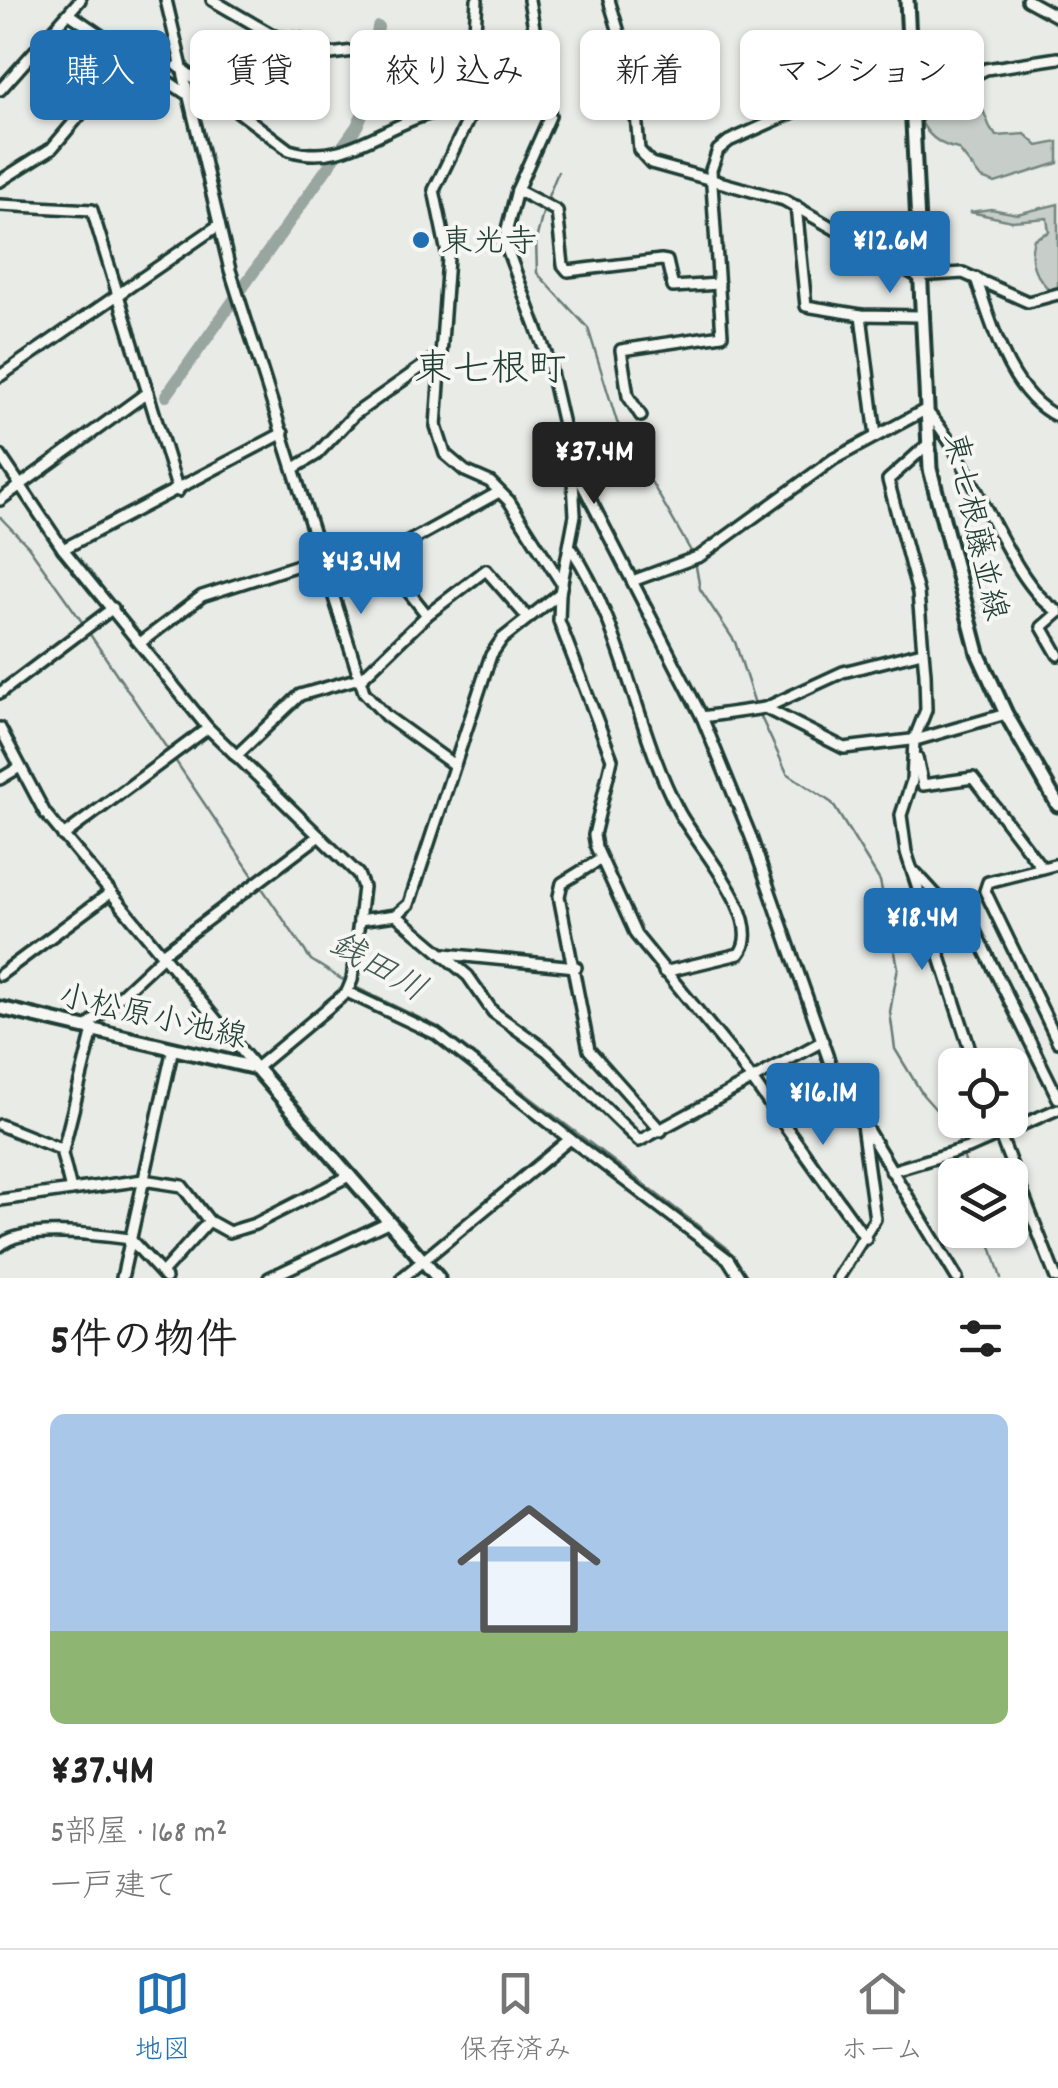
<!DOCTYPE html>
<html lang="ja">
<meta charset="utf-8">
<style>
:root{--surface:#fff;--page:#f6f6f6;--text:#222;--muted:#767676;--line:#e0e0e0;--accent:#1f6fb2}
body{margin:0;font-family:Dekko,"Klee One",sans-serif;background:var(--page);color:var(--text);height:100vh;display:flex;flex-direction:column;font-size:38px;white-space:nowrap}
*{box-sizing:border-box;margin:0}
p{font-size:32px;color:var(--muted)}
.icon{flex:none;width:55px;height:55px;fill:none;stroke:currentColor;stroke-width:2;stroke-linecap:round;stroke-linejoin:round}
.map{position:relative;height:1278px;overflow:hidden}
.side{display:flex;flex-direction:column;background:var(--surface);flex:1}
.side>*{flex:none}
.top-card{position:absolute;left:30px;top:30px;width:1000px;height:90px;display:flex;gap:20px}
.tools{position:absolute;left:938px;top:1048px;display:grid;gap:20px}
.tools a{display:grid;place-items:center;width:90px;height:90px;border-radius:15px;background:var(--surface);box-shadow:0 2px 8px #0004;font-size:50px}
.price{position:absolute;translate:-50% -85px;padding:0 22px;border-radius:10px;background:var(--accent);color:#fff;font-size:32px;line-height:65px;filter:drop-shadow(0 2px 5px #0008)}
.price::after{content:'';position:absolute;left:50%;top:60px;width:30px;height:22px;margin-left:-15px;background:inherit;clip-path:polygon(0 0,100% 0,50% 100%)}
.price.current{background:#222;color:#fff}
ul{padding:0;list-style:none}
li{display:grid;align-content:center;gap:20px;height:530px;padding:0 50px}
li span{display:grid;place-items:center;height:310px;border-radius:15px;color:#555}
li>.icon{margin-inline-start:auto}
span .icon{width:180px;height:180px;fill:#fffc;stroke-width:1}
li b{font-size:42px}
h2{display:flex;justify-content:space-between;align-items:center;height:120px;padding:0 50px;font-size:42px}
.tag{padding:0 35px;border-radius:15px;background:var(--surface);box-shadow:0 2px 8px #0004;font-size:35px;line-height:90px}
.tag.current{background:var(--accent);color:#fff}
.tabs{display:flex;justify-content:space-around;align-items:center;height:140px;border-top:2px solid var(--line);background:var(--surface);font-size:28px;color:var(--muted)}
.tabs a{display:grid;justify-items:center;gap:5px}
.tabs .current{color:var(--accent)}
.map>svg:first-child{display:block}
.green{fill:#c7cec9;stroke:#73867e;stroke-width:2.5}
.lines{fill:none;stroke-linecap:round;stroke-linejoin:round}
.stream{stroke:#687c75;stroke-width:2.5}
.river{stroke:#99a6a0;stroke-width:12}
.minor-casing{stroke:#1f3d34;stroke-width:16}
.major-casing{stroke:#1f3d34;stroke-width:19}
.minor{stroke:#f6f6f2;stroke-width:9}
.major{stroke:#f6f6f2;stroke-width:11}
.poi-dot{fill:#1f6fb2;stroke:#f6f6f2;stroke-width:4}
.labels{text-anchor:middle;stroke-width:8;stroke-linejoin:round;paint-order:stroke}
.poi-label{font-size:32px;fill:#1f3d34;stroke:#f6f6f2;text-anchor:start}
.street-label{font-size:32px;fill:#1f3d34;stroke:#f6f6f2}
.water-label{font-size:35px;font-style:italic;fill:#445c54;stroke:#f6f6f2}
.quarter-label{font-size:38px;fill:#1f3d34;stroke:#f6f6f2}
</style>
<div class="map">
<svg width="1058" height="1278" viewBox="0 0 1058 1278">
<rect width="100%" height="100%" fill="#e9ebe7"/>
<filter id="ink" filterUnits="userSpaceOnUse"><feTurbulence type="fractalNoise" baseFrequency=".01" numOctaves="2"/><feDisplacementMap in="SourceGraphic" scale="20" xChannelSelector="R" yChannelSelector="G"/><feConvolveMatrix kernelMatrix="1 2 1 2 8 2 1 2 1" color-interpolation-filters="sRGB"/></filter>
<g filter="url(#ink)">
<g class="green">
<path d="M971,80L991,130L997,136L1025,134L1038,146L1058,142V163L995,183L981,178L958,149C932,144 918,126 916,100Z"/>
<path d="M1058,204V300C1039,279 1026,267 1034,239L1049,232L1047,218L1012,221L970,212L991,209L1017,214Z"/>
</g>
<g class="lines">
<g class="stream">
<polyline points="547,199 558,172"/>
<polyline points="544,209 536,240 537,273 588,328 617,422 692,553"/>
<polyline points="0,517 28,546 85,626"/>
<polyline points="695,561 700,589 735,642 755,704"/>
<polyline points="89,633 168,750"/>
<polyline points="760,715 787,773 832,803 880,881 898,967 890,1012 895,1049 923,1095 956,1132 969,1175"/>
<polyline points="173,757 255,879"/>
<polyline points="260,885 311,960 346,982"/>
<polyline points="353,986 438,1027 726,1247 748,1278"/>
<polyline points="986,1230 1001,1278"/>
</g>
<polyline class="river" points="166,396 357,126 368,101 378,27"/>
<g class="minor-casing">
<g id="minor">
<polyline points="166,0 230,270 364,692 386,716 454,765"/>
<polyline points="212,0 276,37 300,39 331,54 413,43 473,50"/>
<polyline points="477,0 469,118 434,190 448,258 436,426 445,454 465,471 490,482 509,501 562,584"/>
<polyline points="529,0 550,116 517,190 504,241 548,359 572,464 575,515 560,593 559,621 612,759 594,835 596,847 636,935 738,1060 866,1239"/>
<polyline points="609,0 633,78 639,150 651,163 784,200 917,276 963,273 1028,302 1058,294"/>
<polyline points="1027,0 1058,17"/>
<polyline points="71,15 185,93"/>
<path d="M178,66L289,150C356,171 396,105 471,109"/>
<polyline points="0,90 80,0"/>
<polyline points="0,181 52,148 131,55"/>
<polyline points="517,190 557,211 563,265 568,271 661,260 667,261 673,287 719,284"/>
<polyline points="0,205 92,210 178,491"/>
<polyline points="796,206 806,306 861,315 919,316"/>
<path d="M976,278C992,325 1009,394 1058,417"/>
<polyline points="861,315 876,436"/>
<polyline points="0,376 219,225"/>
<polyline points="641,416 628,396 621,350 722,335 711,170 718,150 729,141 805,107 853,79 964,80 986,69 1058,58"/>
<polyline points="926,446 888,480 918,593 925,674 926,710 914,740 912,781 901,815 906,852 975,1065"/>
<polyline points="0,455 63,549 208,728 358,874 363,887 352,980 347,992 256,1068 45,813 0,728"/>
<polyline points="573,466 702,717 751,837 834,1075 957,1278"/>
<polyline points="296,467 316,455 355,414 440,354"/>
<polyline points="0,500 148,392"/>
<path d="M571,548C624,627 635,729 679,812C695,843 767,920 739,954L664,972"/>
<polyline points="63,549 283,433"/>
<polyline points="381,557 427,615"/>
<polyline points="327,571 381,557 499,492"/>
<path d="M635,580L700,556L834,459L925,410C969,451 1010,586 1058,611"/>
<polyline points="1058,613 1042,627 1058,655"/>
<polyline points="140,643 202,596 323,557"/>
<polyline points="0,693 113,608"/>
<polyline points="765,708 844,748 919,739 1006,714"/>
<polyline points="702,717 765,708 843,672 922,652"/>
<polyline points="236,756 300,695 363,677 427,615 486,570 528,618"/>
<polyline points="917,758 923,785 973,778 1042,868"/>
<polyline points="0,779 20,767"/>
<polyline points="63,836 208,728"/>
<polyline points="601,859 562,883 559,896 589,1050 661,1131"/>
<polyline points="1058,864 988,882 985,891 1058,1042"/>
<polyline points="916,873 938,897 962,905 1058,1098"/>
<polyline points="396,915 468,976 493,1012 547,1051 639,1141 823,1041"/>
<polyline points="359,920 396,915 409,904 491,655 502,639 560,593"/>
<polyline points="162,954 319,836"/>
<polyline points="445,954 576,967"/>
<polyline points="0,975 110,893"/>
<polyline points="347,992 436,1034 570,1139 402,1278"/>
<polyline points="87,1027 163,956"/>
<polyline points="994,1120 1056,1278"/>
<polyline points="0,1125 63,1150"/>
<polyline points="570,1139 728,1259 740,1278"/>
<polyline points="891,1171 971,1147 1058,1109"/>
<polyline points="71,1190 62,1154 93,1030"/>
<polyline points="0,1200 143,1180 182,1186 209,1221 229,1232 255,1224 349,1176"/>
<path d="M0,1246C21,1224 101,1235 130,1239L166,1278"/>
<polyline points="162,1273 209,1221"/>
<polyline points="122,1278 173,1048"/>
<polyline points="269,1278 388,1222"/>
<polyline points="838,1278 875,1219 862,1125"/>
</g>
</g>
<g class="major-casing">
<g id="major">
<polyline points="907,0 930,469 978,653 1006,714 1058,805"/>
<polyline points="0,1008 256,1068 438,1278"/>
</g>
</g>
<use href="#minor" class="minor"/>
<use href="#major" class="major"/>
</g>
</g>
<circle class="poi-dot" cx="421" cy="240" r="10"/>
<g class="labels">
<g class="poi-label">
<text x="441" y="251">東光寺</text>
</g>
<g class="street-label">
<text transform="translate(977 526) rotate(77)" y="11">東七根藤並線</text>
<text transform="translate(153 1015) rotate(13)" y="11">小松原小池線</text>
</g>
<g class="water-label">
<text transform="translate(379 965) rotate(30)" y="12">銭田川</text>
</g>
<g class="quarter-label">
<text x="490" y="380">東七根町</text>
</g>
</g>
</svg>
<div class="tools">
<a><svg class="icon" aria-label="locate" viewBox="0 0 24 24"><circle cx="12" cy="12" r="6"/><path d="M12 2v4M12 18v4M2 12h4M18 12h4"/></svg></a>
<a><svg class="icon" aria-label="layers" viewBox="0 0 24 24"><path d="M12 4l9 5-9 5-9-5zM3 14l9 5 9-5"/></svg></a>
</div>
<b class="price" style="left:890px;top:296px">¥12.6M</b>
<b class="price current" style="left:594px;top:507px">¥37.4M</b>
<b class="price" style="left:361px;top:617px">¥43.4M</b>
<b class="price" style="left:922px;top:973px">¥18.4M</b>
<b class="price" style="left:823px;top:1148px">¥16.1M</b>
<div class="top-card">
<a class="tag current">購入</a>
<a class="tag">賃貸</a>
<a class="tag">絞り込み</a>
<a class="tag">新着</a>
<a class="tag">マンション</a>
</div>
</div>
<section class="side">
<h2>5件の物件<svg class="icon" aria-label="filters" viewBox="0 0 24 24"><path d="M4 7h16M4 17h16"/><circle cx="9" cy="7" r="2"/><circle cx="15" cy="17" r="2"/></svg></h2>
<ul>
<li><span style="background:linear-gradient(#a9c7e8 70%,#8fb573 0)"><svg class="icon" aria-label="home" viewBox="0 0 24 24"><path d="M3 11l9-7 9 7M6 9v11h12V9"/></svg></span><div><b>¥37.4M</b><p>5部屋 · 168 m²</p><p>一戸建て</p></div></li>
</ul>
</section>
<nav class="tabs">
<a class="current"><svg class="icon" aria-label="map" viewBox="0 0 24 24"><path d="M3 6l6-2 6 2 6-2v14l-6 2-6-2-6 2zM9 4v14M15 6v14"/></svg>地図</a>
<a><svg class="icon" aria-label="saved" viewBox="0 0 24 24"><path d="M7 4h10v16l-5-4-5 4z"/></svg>保存済み</a>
<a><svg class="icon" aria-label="home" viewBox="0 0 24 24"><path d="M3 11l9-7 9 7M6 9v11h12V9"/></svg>ホーム</a>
</nav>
